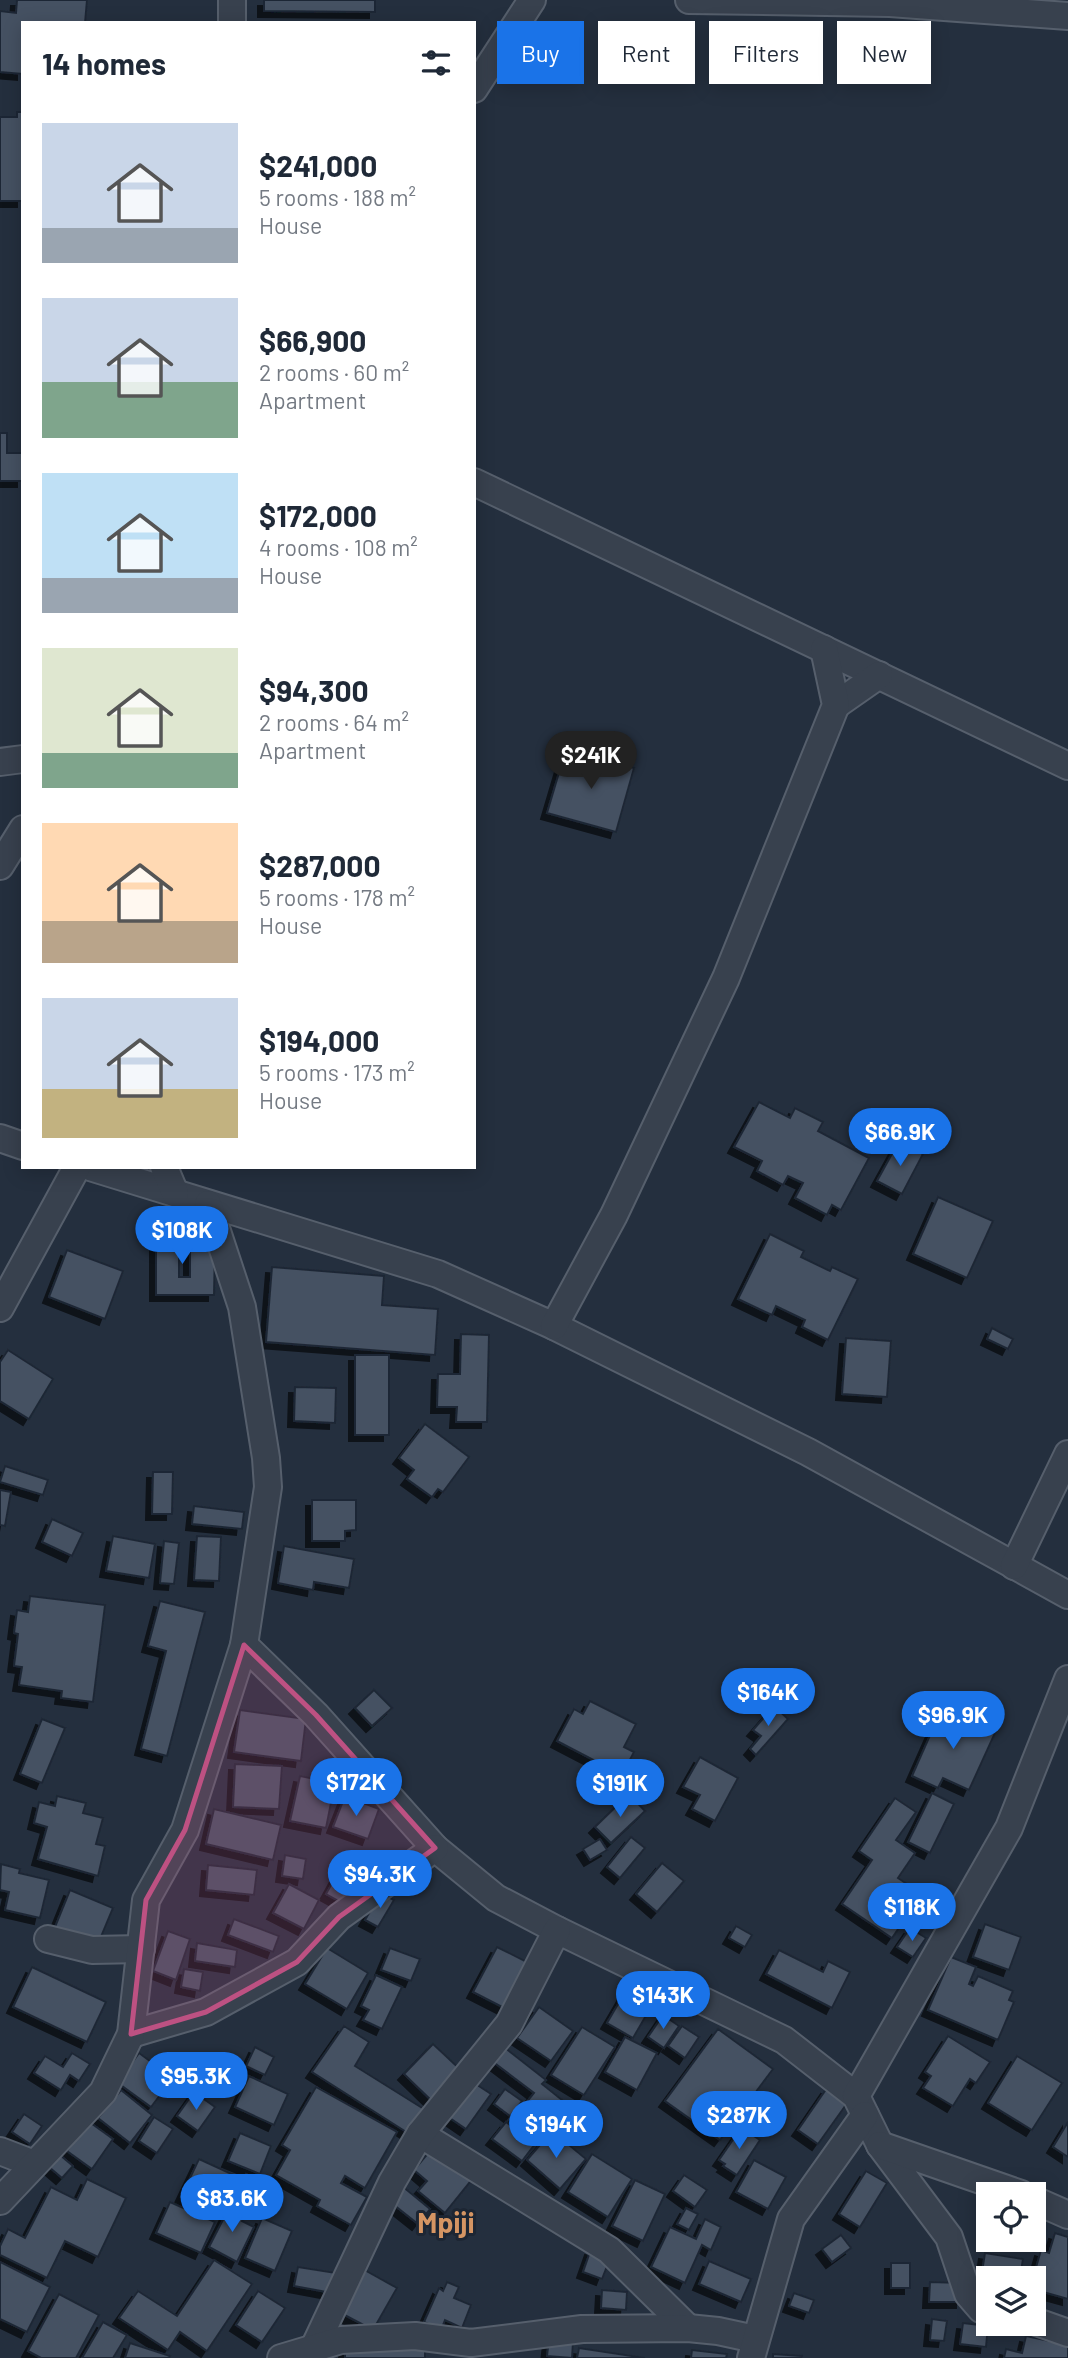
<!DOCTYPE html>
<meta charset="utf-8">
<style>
:root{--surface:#fff;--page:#f6f6f7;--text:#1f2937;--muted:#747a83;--accent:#1a73e8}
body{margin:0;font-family:Barlow,sans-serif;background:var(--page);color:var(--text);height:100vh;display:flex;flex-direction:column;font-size:26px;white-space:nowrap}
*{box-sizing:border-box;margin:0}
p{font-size:23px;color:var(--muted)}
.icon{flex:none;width:38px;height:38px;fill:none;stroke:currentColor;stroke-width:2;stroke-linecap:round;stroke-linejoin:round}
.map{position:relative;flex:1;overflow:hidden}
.side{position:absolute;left:21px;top:21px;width:455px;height:1148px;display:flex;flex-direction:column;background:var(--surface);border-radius:0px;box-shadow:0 4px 18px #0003}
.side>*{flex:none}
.banner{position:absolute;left:497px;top:21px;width:466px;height:63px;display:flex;gap:14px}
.buttons{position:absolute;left:976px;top:2182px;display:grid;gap:14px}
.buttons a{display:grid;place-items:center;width:70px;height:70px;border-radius:0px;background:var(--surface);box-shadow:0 4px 18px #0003;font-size:35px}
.price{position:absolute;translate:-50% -60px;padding:0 16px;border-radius:24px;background:var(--accent);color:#fff;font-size:23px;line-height:46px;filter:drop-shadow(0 2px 4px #0008)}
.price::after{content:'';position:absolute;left:50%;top:42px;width:21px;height:16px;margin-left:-10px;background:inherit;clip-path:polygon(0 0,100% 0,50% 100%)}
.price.active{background:#222;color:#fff}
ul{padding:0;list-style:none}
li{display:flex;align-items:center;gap:21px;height:175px;padding:0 21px}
li span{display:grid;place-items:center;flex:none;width:196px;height:140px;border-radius:0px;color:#555}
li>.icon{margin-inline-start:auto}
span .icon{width:84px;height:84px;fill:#fffc;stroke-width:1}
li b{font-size:30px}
h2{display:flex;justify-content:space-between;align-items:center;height:84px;padding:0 21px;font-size:30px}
.chip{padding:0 24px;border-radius:0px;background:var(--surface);box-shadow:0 4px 18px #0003;font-size:24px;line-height:63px}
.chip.active{background:var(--accent);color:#fff}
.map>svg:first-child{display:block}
.building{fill:#455162;stroke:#1f2835;stroke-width:2;filter:url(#shadow)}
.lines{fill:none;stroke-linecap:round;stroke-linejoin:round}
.street-casing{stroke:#565f6c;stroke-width:30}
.street{stroke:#38414e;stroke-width:26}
.marked{fill:#bd5182;fill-opacity:0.2;stroke:#bd5182;stroke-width:5;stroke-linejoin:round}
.labels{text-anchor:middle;stroke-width:6;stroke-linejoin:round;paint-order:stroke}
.quarter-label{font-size:28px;font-weight:bold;fill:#d59563;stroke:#1d2633}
</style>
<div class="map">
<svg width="1068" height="2358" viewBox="0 0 1068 2358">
<defs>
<filter id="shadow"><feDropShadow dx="-6" dy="6" stdDeviation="0" flood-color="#0009"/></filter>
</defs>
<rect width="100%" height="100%" fill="#242f3e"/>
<g class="building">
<polygon points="17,0 87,0 85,23 23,23 23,74 0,72 0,11 16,13"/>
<polygon points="264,0 375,0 375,12 264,11"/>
<polygon points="17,112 23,112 23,201 0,201 0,117 17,117"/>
<polygon points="0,433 7,433 7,453 23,453 23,481 0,481"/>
<polygon points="566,749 634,768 616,832 547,813"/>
<polygon points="759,1102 790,1118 795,1108 823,1122 818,1131 869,1158 841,1210 832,1205 827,1215 795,1198 803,1183 788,1176 783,1185 757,1171 762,1161 734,1147"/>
<polygon points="899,1141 923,1154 902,1194 877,1181"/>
<polygon points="938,1197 993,1221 967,1278 913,1254"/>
<polygon points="156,1225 179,1225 179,1277 190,1277 190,1247 215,1247 214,1295 156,1295"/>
<polygon points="770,1234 804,1251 801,1257 830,1271 832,1267 858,1279 828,1340 802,1327 805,1320 776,1306 772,1315 738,1299"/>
<polygon points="67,1250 123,1271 105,1319 49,1297"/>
<polygon points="272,1267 384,1276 382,1305 438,1309 435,1355 266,1342"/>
<polygon points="992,1328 1013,1339 1008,1349 987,1339"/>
<polygon points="461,1334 489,1335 487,1422 456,1422 457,1407 437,1407 438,1374 460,1374"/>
<polygon points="846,1338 891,1341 887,1397 842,1394"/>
<polygon points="8,1350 53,1379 29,1419 0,1401 0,1362"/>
<rect x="355" y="1355" width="34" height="80"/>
<polygon points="295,1387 336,1388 335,1423 294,1421"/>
<polygon points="425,1424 469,1457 443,1492 438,1489 432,1497 407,1479 414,1470 399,1458"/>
<polygon points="5,1466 48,1480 43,1495 0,1482"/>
<polygon points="153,1472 173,1472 172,1514 152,1514"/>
<polygon points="0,1490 11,1492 5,1526 0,1525"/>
<polygon points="312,1500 356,1500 356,1530 345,1531 345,1541 312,1541"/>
<polygon points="194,1506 244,1512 242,1529 192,1524"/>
<polygon points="52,1519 83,1533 72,1556 42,1542"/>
<polygon points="113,1536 155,1544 149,1578 106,1571"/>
<polygon points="197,1536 221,1537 219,1581 194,1580"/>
<polygon points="164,1541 179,1543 174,1584 160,1583"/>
<polygon points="284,1546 354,1559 349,1588 314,1582 313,1590 278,1583"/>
<polygon points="30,1596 105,1605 93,1702 61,1698 62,1691 19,1685 22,1667 14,1666 18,1634 14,1633 17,1610 28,1612"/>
<polygon points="160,1601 205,1612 167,1756 141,1749 166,1651 148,1646"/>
<polygon points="374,1690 392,1708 372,1726 355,1708"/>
<polygon points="590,1701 636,1724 624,1747 634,1752 622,1775 557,1741 574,1709 583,1714"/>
<polygon points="774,1706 788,1719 756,1755 750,1749 761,1736 753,1730"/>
<polygon points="942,1708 995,1733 969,1790 943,1778 938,1788 912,1776"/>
<polygon points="240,1710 306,1719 301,1761 234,1752"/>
<polygon points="42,1719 65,1728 42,1783 20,1774"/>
<polygon points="700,1757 738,1778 715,1821 692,1809 700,1795 683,1787"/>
<polygon points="235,1764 282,1766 279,1809 233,1807"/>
<polygon points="300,1776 335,1783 326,1828 290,1821"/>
<polygon points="932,1793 954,1804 930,1853 908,1842"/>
<polygon points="629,1794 645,1811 611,1843 595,1827"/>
<polygon points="57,1796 86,1803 83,1813 103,1818 96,1844 105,1846 98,1876 38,1859 47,1827 34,1823 39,1802 55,1806"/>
<polygon points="345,1796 379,1809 368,1839 333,1827"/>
<polygon points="895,1798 916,1812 896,1840 915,1853 898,1878 922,1894 892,1938 842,1904 872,1860 859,1851"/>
<polygon points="214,1809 281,1825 273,1860 206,1844"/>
<polygon points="631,1837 645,1848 620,1878 607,1867"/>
<polygon points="600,1839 607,1850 590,1860 583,1849"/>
<polygon points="285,1855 306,1859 303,1879 282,1876"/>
<polygon points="662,1863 684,1881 657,1912 636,1894"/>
<polygon points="1,1864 20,1869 19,1873 49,1880 40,1918 5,1910 9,1892 0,1890"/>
<polygon points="208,1865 257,1870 254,1895 206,1890"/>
<polygon points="342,1865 360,1875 344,1904 326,1894"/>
<polygon points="289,1884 319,1900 304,1929 273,1913"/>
<polygon points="70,1890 113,1908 98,1944 55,1927"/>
<polygon points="381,1893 394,1900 378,1927 365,1920"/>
<polygon points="234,1919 279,1936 273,1952 228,1935"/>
<polygon points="985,1924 1021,1937 1009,1970 973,1957"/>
<polygon points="736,1926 752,1935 745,1947 729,1938"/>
<polygon points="910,1928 926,1938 913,1957 897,1947"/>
<polygon points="168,1931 190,1939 176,1980 153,1971"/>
<polygon points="197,1943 237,1950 235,1967 195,1961"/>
<polygon points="497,1947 531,1964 508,2010 473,1992"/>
<polygon points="327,1948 368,1973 347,2009 305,1984"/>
<polygon points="390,1948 420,1959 411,1981 381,1970"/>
<polygon points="779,1950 823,1972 828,1961 850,1972 832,2008 766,1974"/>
<polygon points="951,1957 976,1967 969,1984 973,1986 978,1976 1013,1991 1009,2000 1014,2002 998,2040 928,2010"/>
<polygon points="32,1967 106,2002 87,2042 13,2007"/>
<polygon points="184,1969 203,1972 200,1991 181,1987"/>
<polygon points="376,1975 402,1987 382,2029 363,2020 369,2010 361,2006"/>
<polygon points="632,1980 658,1995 633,2038 607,2023"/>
<polygon points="539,2007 573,2031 551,2061 517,2038"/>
<polygon points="663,2015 679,2026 664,2048 648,2037"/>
<polygon points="344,2026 369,2042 355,2066 427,2111 411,2135 312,2072"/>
<polygon points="682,2026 699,2037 685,2058 668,2046"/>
<polygon points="582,2027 615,2047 584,2095 551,2075"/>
<polygon points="718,2029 773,2069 720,2140 665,2101"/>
<polygon points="948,2036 990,2062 976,2083 970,2079 953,2106 923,2088 931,2076 925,2072"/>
<polygon points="625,2037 657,2053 637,2090 605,2072"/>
<polygon points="433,2044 464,2073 435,2104 404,2074"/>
<polygon points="500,2044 546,2080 542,2084 567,2104 538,2140 512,2120 534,2093 488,2058"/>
<polygon points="255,2047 274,2057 265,2075 246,2066"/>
<polygon points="72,2053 90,2064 79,2081 70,2075 61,2090 34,2073 45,2056 63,2067"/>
<polygon points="139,2053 173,2078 151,2107 118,2083"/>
<polygon points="1017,2056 1062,2083 1032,2130 988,2103"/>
<polygon points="249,2076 288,2094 274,2125 235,2107"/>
<polygon points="468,2079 491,2094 466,2129 444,2114"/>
<polygon points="316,2087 397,2132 365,2188 345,2176 341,2183 367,2197 351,2225 317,2206 320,2200 276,2175 290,2150 282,2145"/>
<polygon points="827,2088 848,2102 818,2144 798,2130"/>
<polygon points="505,2089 522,2101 510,2116 494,2104"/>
<polygon points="121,2090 152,2115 130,2143 98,2118"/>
<polygon points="194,2092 215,2107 198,2131 177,2116"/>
<polygon points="24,2114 42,2126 30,2144 12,2132"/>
<polygon points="154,2117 173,2129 157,2153 139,2141"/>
<polygon points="88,2121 113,2139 92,2169 67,2151"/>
<polygon points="506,2122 535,2144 522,2161 492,2139"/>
<polygon points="1068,2122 1068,2157 1053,2147"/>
<polygon points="741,2128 760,2140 737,2175 723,2166 725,2164 719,2160"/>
<polygon points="552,2131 586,2159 560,2189 527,2160"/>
<polygon points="240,2133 271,2146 260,2174 228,2161"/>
<polygon points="434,2146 474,2177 445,2213 418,2191 427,2181 414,2170"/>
<polygon points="592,2154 632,2179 608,2217 568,2192"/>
<polygon points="60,2155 73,2166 62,2178 49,2167"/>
<polygon points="199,2159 236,2176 219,2214 181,2197"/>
<polygon points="754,2160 786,2177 768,2209 736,2192"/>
<polygon points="866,2171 887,2183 860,2227 839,2214"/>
<polygon points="246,2174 268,2185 254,2211 233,2200"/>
<polygon points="684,2175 707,2190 695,2207 673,2191"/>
<polygon points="87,2179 126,2198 98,2257 65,2241 47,2278 0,2255 0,2246 8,2229 25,2238 51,2187 77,2200"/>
<polygon points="635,2180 665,2194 643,2241 612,2226"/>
<polygon points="402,2186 430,2209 418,2224 389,2201"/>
<polygon points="170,2202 215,2222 201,2253 156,2233"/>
<polygon points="231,2204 247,2213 242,2221 254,2227 237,2262 209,2247"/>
<polygon points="686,2208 698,2214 689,2230 677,2224"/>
<polygon points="262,2218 292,2231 275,2271 245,2258"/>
<polygon points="705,2219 721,2227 711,2250 702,2245 685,2283 651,2267 670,2227 696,2239"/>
<polygon points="1055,2233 1068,2237 1068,2299 1036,2290 1041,2273 1035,2271 1041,2250 1049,2253"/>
<polygon points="841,2235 851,2248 832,2262 822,2249"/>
<polygon points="591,2249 611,2256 602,2279 583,2272"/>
<polygon points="985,2253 1023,2259 1020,2278 989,2278 989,2299 978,2297"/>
<polygon points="214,2260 252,2284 207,2351 180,2332 168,2350 119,2318 138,2291 177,2316"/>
<polygon points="709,2261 751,2279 741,2302 699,2284"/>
<polygon points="0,2262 50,2287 27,2332 0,2319"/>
<rect x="891" y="2263" width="19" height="25"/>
<polygon points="298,2267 336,2273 332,2293 294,2286"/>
<polygon points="361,2268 397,2288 373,2330 337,2311"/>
<polygon points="447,2282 459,2287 454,2298 471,2305 462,2328 445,2320 441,2330 424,2322 439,2288 443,2291"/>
<polygon points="930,2282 962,2283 962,2302 929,2302"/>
<polygon points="602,2290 627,2292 626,2310 601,2308"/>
<polygon points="258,2291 285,2308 262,2342 236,2325"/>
<polygon points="794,2293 814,2300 809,2313 789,2306"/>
<polygon points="59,2294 99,2315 76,2358 41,2358 28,2351"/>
<polygon points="932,2319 947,2321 944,2341 930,2340"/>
<polygon points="103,2322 127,2335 113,2358 82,2358"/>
<polygon points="963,2323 988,2326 986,2347 960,2344"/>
<polygon points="1026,2336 1068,2345 1068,2358 1004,2358 1006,2349 1022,2353"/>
<polygon points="549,2339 573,2342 572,2358 547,2356"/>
<polygon points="130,2343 170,2356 169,2358 125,2358"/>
<rect x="345" y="2345" width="80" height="13"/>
<polygon points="579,2348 645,2358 577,2358"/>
<polygon points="692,2350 727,2354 726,2358 691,2358"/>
<polygon points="773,2354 802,2356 801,2358 773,2358"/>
</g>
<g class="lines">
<g class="street-casing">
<g id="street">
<polyline points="689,0 890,3 1068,16"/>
<polyline points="232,23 232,0"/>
<polyline points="474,89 532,0"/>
<polyline points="474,482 1068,766"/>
<polyline points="836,705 879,675"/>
<polyline points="0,762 23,759"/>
<polyline points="0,866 23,829"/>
<polyline points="0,1138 23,1146"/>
<polyline points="90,1167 438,1274 554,1326 808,1452 1068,1595"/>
<polyline points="164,1167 175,1193"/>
<polyline points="0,1308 77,1167"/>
<polyline points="554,1326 614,1215 726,978 836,705 824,649"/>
<polyline points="1014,1566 1068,1454"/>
<polyline points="244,1645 316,1715 435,1848 496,1898 557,1930 784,2040 856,2096 880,2145 949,2237 968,2294 981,2309 989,2310"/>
<polyline points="48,1939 92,1950 141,1949"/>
<polyline points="131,2034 206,2012 297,1962 339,1917 435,1848"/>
<polyline points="856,2096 1009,1828 1068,1679"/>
<polyline points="420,2134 609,2250 688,2328"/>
<polyline points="880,2145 1021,2194"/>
<polyline points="0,2151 34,2164"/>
<polyline points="1034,2200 1068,2215"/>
<polyline points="0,2201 103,2092 131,2034 146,1900 185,1830 244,1645 268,1487 266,1458 242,1307 208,1204"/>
<polyline points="1034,2321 1068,2333"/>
<polyline points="313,2350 392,2182 420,2134 509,2024 557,1930"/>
<polyline points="281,2358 341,2340 415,2336 471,2343 582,2329 688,2328 718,2331 755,2339"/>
<polyline points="751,2358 791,2219 865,2115"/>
</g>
</g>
<use href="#street" class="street"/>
</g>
<path class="marked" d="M244,1645L316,1715L435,1848L339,1917L297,1962L206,2012L131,2034L146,1900L185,1830Z"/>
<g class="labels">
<g class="quarter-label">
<text x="446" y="2233">Mpiji</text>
</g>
</g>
</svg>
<div class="buttons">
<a><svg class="icon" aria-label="locate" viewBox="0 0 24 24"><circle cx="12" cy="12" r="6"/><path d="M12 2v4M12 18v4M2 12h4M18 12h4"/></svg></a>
<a><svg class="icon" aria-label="layers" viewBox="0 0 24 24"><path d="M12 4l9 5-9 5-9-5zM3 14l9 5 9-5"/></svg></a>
</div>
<b class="price active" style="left:591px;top:791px">$241K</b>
<b class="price" style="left:900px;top:1168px">$66.9K</b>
<b class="price" style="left:182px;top:1266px">$108K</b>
<b class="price" style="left:768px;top:1728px">$164K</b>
<b class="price" style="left:953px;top:1751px">$96.9K</b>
<b class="price" style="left:356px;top:1818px">$172K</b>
<b class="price" style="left:620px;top:1819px">$191K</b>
<b class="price" style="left:380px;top:1910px">$94.3K</b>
<b class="price" style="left:912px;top:1943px">$118K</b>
<b class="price" style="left:663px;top:2031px">$143K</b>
<b class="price" style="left:196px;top:2112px">$95.3K</b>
<b class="price" style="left:739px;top:2151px">$287K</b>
<b class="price" style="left:556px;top:2160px">$194K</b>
<b class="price" style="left:232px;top:2234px">$83.6K</b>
<div class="banner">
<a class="chip active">Buy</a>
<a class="chip">Rent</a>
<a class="chip">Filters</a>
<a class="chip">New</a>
</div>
<section class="side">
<h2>14 homes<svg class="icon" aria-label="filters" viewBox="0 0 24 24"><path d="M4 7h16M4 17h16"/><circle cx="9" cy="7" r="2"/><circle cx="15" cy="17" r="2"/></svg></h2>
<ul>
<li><span style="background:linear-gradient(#c9d6e8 75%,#9aa5b1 0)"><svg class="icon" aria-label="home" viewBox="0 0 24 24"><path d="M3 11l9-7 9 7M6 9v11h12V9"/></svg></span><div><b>$241,000</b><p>5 rooms · 188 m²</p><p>House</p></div></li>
<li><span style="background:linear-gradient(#c9d6e8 60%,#7fa58c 0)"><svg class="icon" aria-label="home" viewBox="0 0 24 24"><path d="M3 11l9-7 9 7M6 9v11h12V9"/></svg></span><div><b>$66,900</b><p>2 rooms · 60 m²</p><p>Apartment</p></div></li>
<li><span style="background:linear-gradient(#bfe0f5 75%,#9aa5b1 0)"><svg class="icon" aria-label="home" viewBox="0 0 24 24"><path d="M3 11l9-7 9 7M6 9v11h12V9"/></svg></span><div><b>$172,000</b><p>4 rooms · 108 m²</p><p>House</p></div></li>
<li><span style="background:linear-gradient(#dfe7d0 75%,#7fa58c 0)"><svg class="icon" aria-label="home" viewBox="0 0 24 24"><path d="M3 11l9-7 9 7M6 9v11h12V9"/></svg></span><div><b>$94,300</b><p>2 rooms · 64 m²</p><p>Apartment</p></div></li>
<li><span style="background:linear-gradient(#ffd9b3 70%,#b9a48a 0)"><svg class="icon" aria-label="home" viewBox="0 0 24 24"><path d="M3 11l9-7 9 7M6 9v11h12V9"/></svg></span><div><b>$287,000</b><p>5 rooms · 178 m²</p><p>House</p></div></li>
<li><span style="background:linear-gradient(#c9d6e8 65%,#c2b280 0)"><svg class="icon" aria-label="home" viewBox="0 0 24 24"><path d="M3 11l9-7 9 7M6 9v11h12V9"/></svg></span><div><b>$194,000</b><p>5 rooms · 173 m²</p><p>House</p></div></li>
</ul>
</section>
</div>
